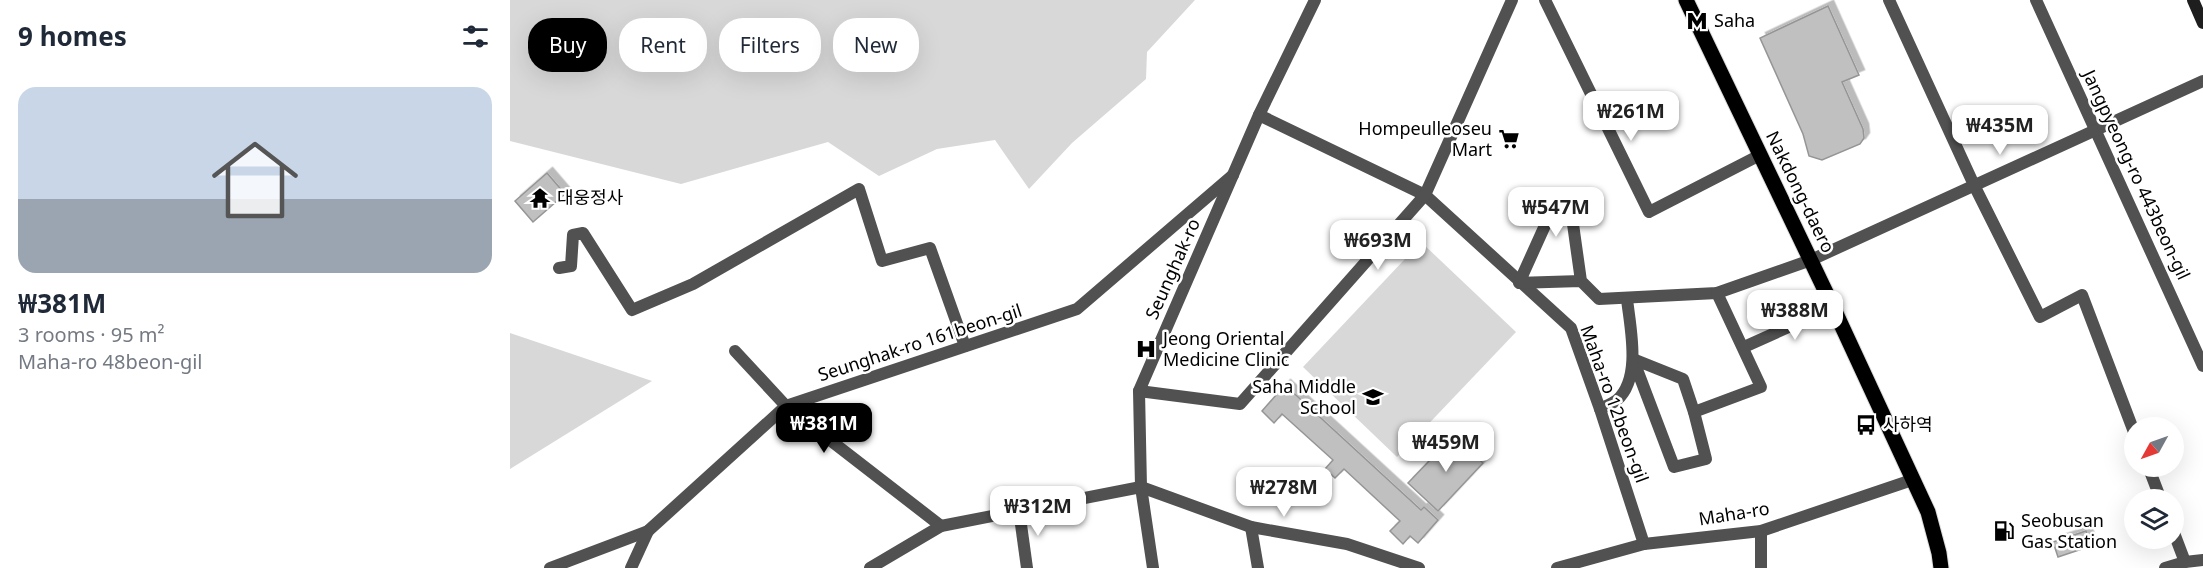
<!DOCTYPE html>
<meta charset="utf-8">
<style>
:root{--surface:#fff;--page:#f2f2f3;--text:#1f2937;--muted:#747a83;--accent:#000}
body{margin:0;font-family:"Noto Sans","Noto Sans KR",sans-serif;background:var(--page);color:var(--text);height:100vh;display:flex;flex-direction:column;font-size:22px;white-space:nowrap}
*{box-sizing:border-box;margin:0}
p{font-size:20px;color:var(--muted)}
.icon{flex:none;width:33px;height:33px;fill:none;stroke:currentColor;stroke-width:2;stroke-linecap:round;stroke-linejoin:round}
.map{position:relative;flex:1;overflow:hidden}
.drawer{display:flex;flex-direction:column;background:var(--surface);width:510px}
.drawer>*{flex:none}
.top-card{position:absolute;left:18px;top:18px;width:570px;height:54px;display:flex;gap:12px}
.needle{width:39px;rotate:230deg}
.tools{position:absolute;left:1614px;top:417px;display:grid;gap:12px}
.tools a{display:grid;place-items:center;width:60px;height:60px;border-radius:50%;background:var(--surface);box-shadow:0 6px 24px #0002;font-size:30px}
.price{position:absolute;translate:-50% -51px;padding:0 14px;border-radius:12px;background:#fff;color:#222;font-size:20px;line-height:39px;filter:drop-shadow(0 2px 3px #0008)}
.price::after{content:'';position:absolute;left:50%;top:36px;width:18px;height:14px;margin-left:-9px;background:inherit;clip-path:polygon(0 0,100% 0,50% 100%)}
.price.active{background:var(--accent);color:#fff}
ul{padding:0;list-style:none}
li{display:grid;align-content:center;gap:12px;height:318px;padding:0 18px}
li span{display:grid;place-items:center;height:186px;border-radius:18px;color:#555}
li>.icon{margin-inline-start:auto}
span .icon{width:108px;height:108px;fill:#fffc;stroke-width:1}
li b{font-size:26px}
h2{display:flex;justify-content:space-between;align-items:center;height:72px;padding:0 18px;font-size:26px}
.pill{padding:0 21px;border-radius:24px;background:var(--surface);box-shadow:0 6px 24px #0002;font-size:21px;line-height:54px}
.pill.active{background:var(--accent);color:#fff}
main{display:flex;flex:1;min-height:0}
.map>svg:first-child{display:block}
.green{fill:#d8d8d8}
.building{fill:#c0c0c0;stroke:#959595;stroke-width:1.5;filter:url(#shadow)}
.lines{fill:none;stroke-linecap:round;stroke-linejoin:round}
.primary-casing{stroke:#dbdbdb;stroke-width:17}
.minor{stroke:#515151;stroke-width:12}
.tertiary{stroke:#515151;stroke-width:12}
.secondary{stroke:#1e1e1e;stroke-width:12}
.primary{stroke:#000;stroke-width:15}
.labels{text-anchor:middle;stroke-width:5;stroke-linejoin:round;paint-order:stroke}
.poi-label{font-size:18px;fill:#000;stroke:#fff;text-anchor:start}
.street-label{font-size:18px;fill:#000;stroke:#fff}
</style>
<main>
<section class="drawer">
<h2>9 homes<svg class="icon" aria-label="filters" viewBox="0 0 24 24"><path d="M4 7h16M4 17h16"/><circle cx="9" cy="7" r="2"/><circle cx="15" cy="17" r="2"/></svg></h2>
<ul>
<li><span style="background:linear-gradient(#c9d6e8 60%,#9aa5b1 0)"><svg class="icon" aria-label="home" viewBox="0 0 24 24"><path d="M3 11l9-7 9 7M6 9v11h12V9"/></svg></span><div><b>₩381M</b><p>3 rooms · 95 m²</p><p>Maha-ro 48beon-gil</p></div></li>
</ul>
</section>
<div class="map">
<svg width="1693" height="568" viewBox="0 0 1693 568">
<defs>
<filter id="shadow"><feDropShadow dx="5.5" dy="-5.5" stdDeviation="0" flood-color="#0004"/></filter>
</defs>
<rect width="100%" height="100%" fill="#fff"/>
<g class="green">
<polygon points="0,0 685,0 637,52 636,79 562,143 519,189 485,140 427,149 369,176 318,142 171,184 0,141"/>
<polygon points="911,242 1006,332 887,457 793,367"/>
<polygon points="0,333 142,381 0,469"/>
</g>
<g class="building">
<polygon points="1318,6 1349,75 1332,82 1353,129 1354,138 1350,144 1312,160 1299,156 1293,134 1250,38"/>
<polygon points="37,173 55,194 23,222 5,201"/>
<polygon points="775,385 911,510 914,507 928,520 908,543 900,536 893,544 880,531 890,521 834,469 825,478 815,469 823,460 772,414 764,423 752,411"/>
<polygon points="944,435 973,463 928,511 898,483"/>
<polygon points="1576,531 1581,546 1548,557 1543,542"/>
</g>
<g class="lines">
<g class="primary-casing">
<polyline id="primary" points="1176,0 1323,307 1418,512 1429,553 1431,568"/>
</g>
<g class="minor">
<polyline points="1035,0 1139,212 1250,155"/>
<polyline points="1379,0 1464,185 1530,317 1572,295 1624,432"/>
<polyline points="1526,0 1693,366"/>
<polyline points="749,115 915,195 1061,328 1090,409 1134,544"/>
<polyline points="49,268 61,266 63,235 73,233 122,310 183,284 349,189 372,261 420,248 455,346"/>
<polyline points="1071,281 1062,217 1037,221 1009,283 1071,281 1089,299 1207,293 1301,260 1693,81"/>
<polyline points="1234,347 1323,307"/>
<polyline points="225,351 276,406 431,526"/>
<polygon points="1123,359 1173,379 1184,412 1196,459 1164,467"/>
<polyline points="629,391 730,404 915,195 1002,0"/>
<path d="M1090,409C1096,406 1103,403 1107,400C1132,378 1120,327 1117,299"/>
<polyline points="1184,412 1251,387 1207,293"/>
<polyline points="1638,466 1651,500"/>
<polyline points="509,510 517,568"/>
<polyline points="741,527 748,568"/>
<polyline points="1251,531 1251,568"/>
<polyline points="1664,533 1675,562"/>
<polyline points="40,568 138,531 276,406 567,309 723,175"/>
<polyline points="121,568 138,531"/>
<polyline points="360,568 431,526 631,487"/>
<polyline points="1655,568 1675,562 1693,560"/>
</g>
<g class="tertiary">
<polyline points="631,487 741,527 837,544 909,568"/>
<polyline points="643,568 631,487 629,391 749,115 805,0"/>
<polyline points="1047,568 1134,544 1251,531 1402,480"/>
</g>
<polyline class="secondary" points="1683,0 1693,23"/>
<use href="#primary" class="primary"/>
</g>
<defs>
<g id="metro-bare" transform="scale(1.62)"><path d="M-5.5 5V-5H-3L0 0L3-5H5.5V5H3V-.5L0 4L-3-.5V5Z" fill="#000" stroke="#fff" stroke-width="2.5" paint-order="stroke"/></g>
<g id="supermarket-bare" transform="scale(1.62)"><path d="M-6-5.5h2.5l.6 2H6L4.5 2H-2.5L-4.4-4H-6ZM-1.5 3.2a1.3 1.3 0 1 0 .1 0ZM3 3.2a1.3 1.3 0 1 0 .1 0Z" fill="#000" stroke="#fff" stroke-width="2.5" paint-order="stroke"/></g>
<g id="temple-bare" transform="scale(1.62)"><path d="M0-6L5-2H3V0L6.5 2.5H4V6H1.5V3h-3V6H-4V2.5H-6.5L-3 0V-2H-5Z" fill="#000" stroke="#fff" stroke-width="2.5" paint-order="stroke"/></g>
<g id="hospital-bare" transform="scale(1.62)"><path d="M-5-5h3v3.5h4V-5h3V5h-3V1.5h-4V5h-3Z" fill="#000" stroke="#fff" stroke-width="2.5" paint-order="stroke"/></g>
<g id="school-bare" transform="scale(1.62)"><path d="M0-5L7-2L0 1L-7-2ZM-4 1L0 2.5L4 1V4Q0 6-4 4Z" fill="#000" stroke="#fff" stroke-width="2.5" paint-order="stroke"/></g>
<g id="bus-bare" transform="scale(1.62)"><path d="M-5-6H5V4H4V6H2V4H-2V6H-4V4H-5ZM-3.5-4V0h7V-4ZM-3.5 1.2v1.5H-2V1.2ZM2 1.2v1.5H3.5V1.2Z" fill="#000" stroke="#fff" stroke-width="2.5" paint-order="stroke"/></g>
<g id="fuel-bare" transform="scale(1.62)"><path d="M-5.5-6h7V0h2V4h1.3V-2.5L3-4.5l.8-.8L6-3V5H2.5V1h-1V6h-7ZM-4.2-4.7v3.2H.2V-4.7Z" fill="#000" stroke="#fff" stroke-width="2.5" paint-order="stroke"/></g>
</defs>
<g fill-rule="evenodd">
<use href="#metro-bare" x="1187" y="21"/>
<use href="#supermarket-bare" x="999" y="139"/>
<use href="#temple-bare" x="30" y="198"/>
<use href="#hospital-bare" x="636" y="349"/>
<use href="#school-bare" x="863" y="397"/>
<use href="#bus-bare" x="1356" y="425"/>
<use href="#fuel-bare" x="1494" y="531"/>
</g>
<g class="labels">
<g class="poi-label">
<text x="1204" y="27">Saha</text>
<text x="982" y="135" text-anchor="end">Hompeulleoseu<tspan x="982" dy="21">Mart</tspan></text>
<text x="47" y="204">대웅정사</text>
<text x="653" y="345">Jeong Oriental<tspan x="653" dy="21">Medicine Clinic</tspan></text>
<text x="846" y="393" text-anchor="end">Saha Middle<tspan x="846" dy="21">School</tspan></text>
<text x="1373" y="431">사하역</text>
<text x="1511" y="527">Seobusan<tspan x="1511" dy="21">Gas Station</tspan></text>
</g>
<g class="street-label">
<text transform="translate(1626 175) rotate(65)" y="6">Jangpyeong-ro 443beon-gil</text>
<text transform="translate(1290 192) rotate(64)" y="6">Nakdong-daero</text>
<text transform="translate(663 269) rotate(-66)" y="6">Seunghak-ro</text>
<text transform="translate(410 343) rotate(-18)" y="6">Seunghak-ro 161beon-gil</text>
<text transform="translate(1104 404) rotate(70)" y="6">Maha-ro 12beon-gil</text>
<text transform="translate(1224 514) rotate(-9)" y="6">Maha-ro</text>
</g>
</g>
</svg>
<div class="tools">
<a><svg class="needle" viewBox="-14 -14 28 28"><path d="M0-13l5 13h-10z" fill="#e53935"/><path d="M0 13l5-13h-10z" fill="#747a83"/></svg></a>
<a><svg class="icon" aria-label="layers" viewBox="0 0 24 24"><path d="M12 4l9 5-9 5-9-5zM3 14l9 5 9-5"/></svg></a>
</div>
<b class="price" style="left:1121px;top:142px">₩261M</b>
<b class="price" style="left:1490px;top:156px">₩435M</b>
<b class="price" style="left:1046px;top:238px">₩547M</b>
<b class="price" style="left:868px;top:271px">₩693M</b>
<b class="price" style="left:1285px;top:341px">₩388M</b>
<b class="price active" style="left:314px;top:454px">₩381M</b>
<b class="price" style="left:936px;top:473px">₩459M</b>
<b class="price" style="left:774px;top:518px">₩278M</b>
<b class="price" style="left:528px;top:537px">₩312M</b>
<div class="top-card">
<a class="pill active">Buy</a>
<a class="pill">Rent</a>
<a class="pill">Filters</a>
<a class="pill">New</a>
</div>
</div>
</main>
